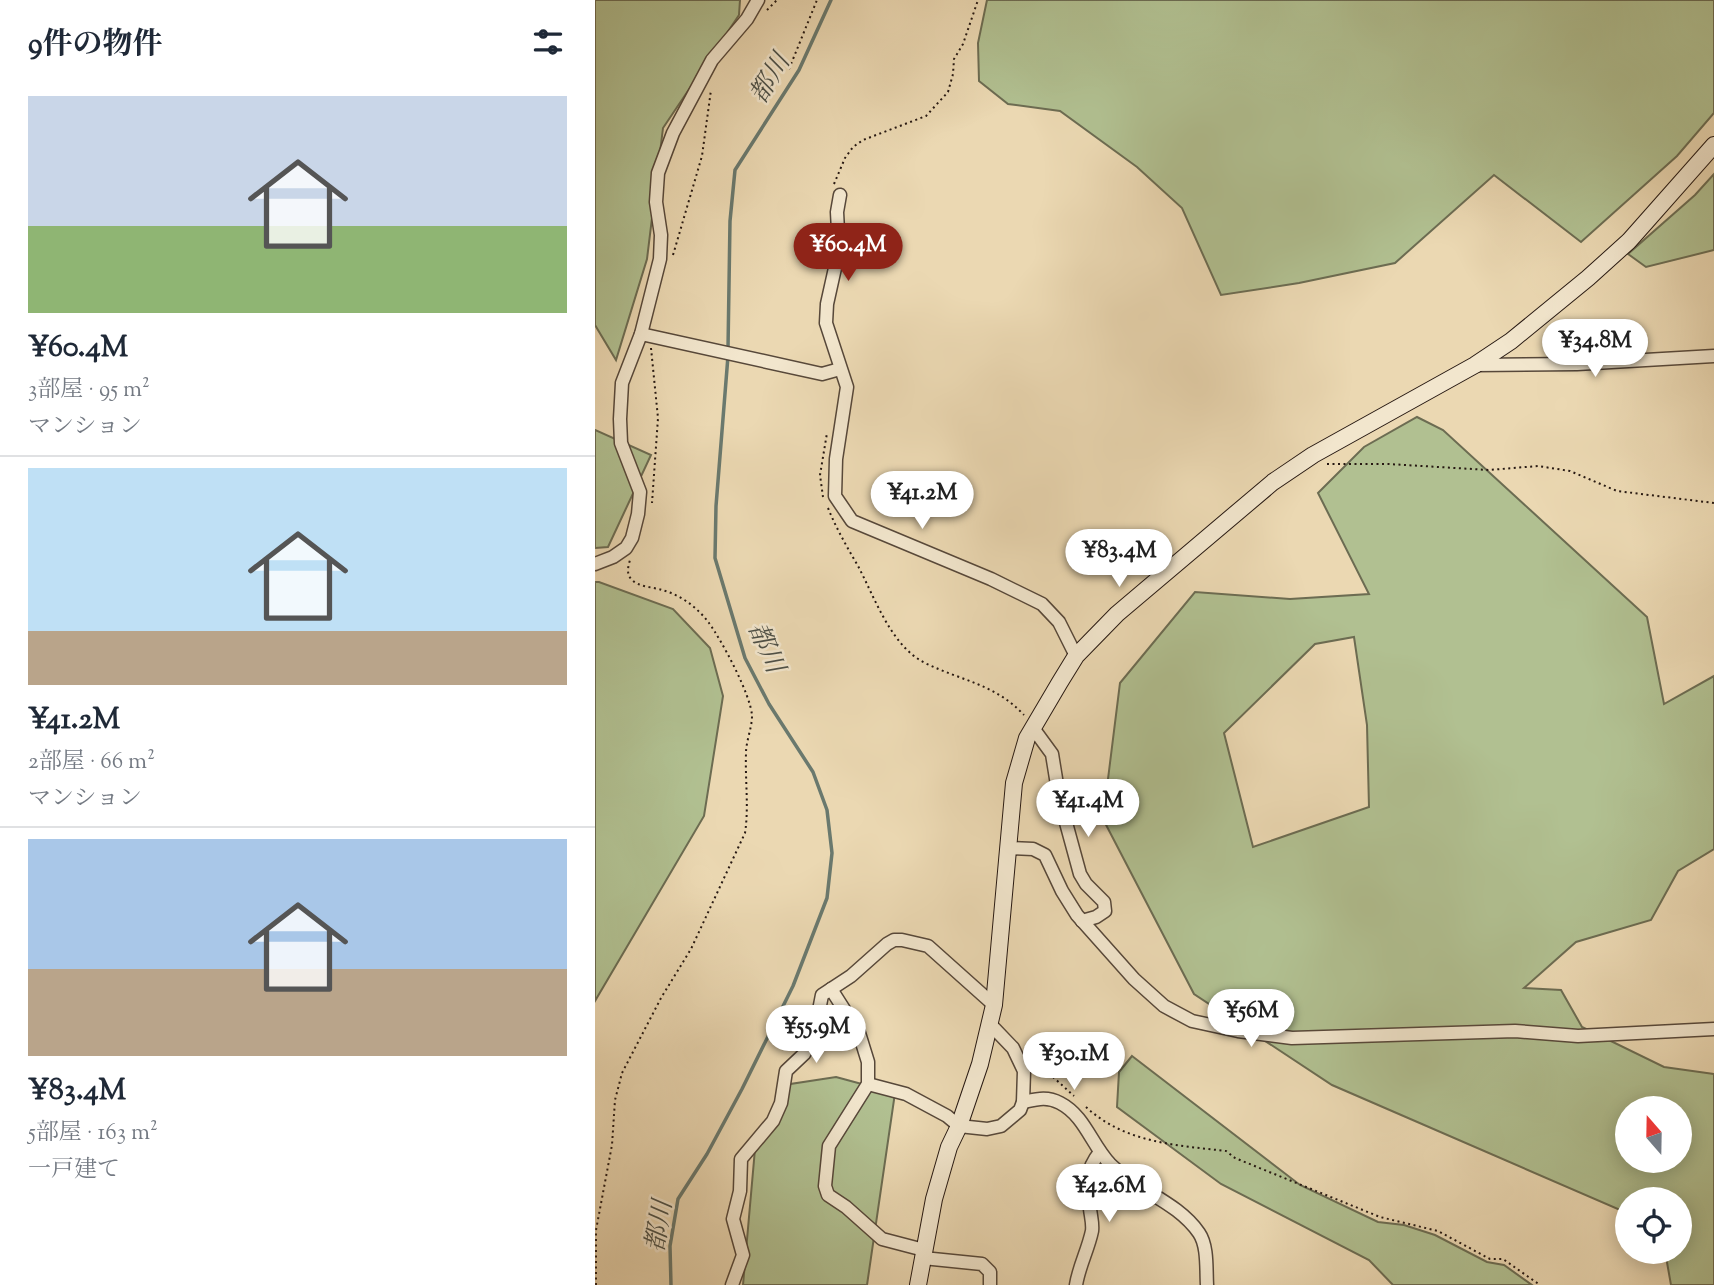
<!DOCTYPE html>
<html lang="ja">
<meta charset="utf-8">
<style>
:root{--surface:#fff;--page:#f2f2f3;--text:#1f2937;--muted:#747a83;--line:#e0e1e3;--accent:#8f2418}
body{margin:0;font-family:"Sorts Mill Goudy","Noto Serif JP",serif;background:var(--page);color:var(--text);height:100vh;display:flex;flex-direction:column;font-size:26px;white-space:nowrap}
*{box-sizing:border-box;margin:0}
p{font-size:23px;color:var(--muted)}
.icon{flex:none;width:38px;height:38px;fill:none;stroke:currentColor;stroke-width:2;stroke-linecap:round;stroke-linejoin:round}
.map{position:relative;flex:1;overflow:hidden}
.drawer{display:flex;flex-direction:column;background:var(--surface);width:595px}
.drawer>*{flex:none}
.needle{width:46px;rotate:340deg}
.fabs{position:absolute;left:1020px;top:1096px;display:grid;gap:14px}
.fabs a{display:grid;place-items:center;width:77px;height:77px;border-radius:50%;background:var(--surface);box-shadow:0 4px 18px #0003;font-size:35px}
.price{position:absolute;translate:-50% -60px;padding:0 16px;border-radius:24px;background:#fff;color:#222;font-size:23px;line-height:46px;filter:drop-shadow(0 2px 4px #0008)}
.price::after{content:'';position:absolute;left:50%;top:42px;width:21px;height:16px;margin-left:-10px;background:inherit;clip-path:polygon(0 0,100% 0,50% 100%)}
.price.on{background:var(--accent);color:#fff}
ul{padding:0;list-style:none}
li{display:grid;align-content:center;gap:14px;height:371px;padding:0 28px}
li+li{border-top:2px solid var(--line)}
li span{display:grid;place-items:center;height:217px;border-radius:0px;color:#555}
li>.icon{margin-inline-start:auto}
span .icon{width:126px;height:126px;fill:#fffc;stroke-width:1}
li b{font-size:30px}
h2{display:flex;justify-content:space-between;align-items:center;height:84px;padding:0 28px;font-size:30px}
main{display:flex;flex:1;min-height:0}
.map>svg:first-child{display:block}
.green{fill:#b1c091;stroke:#6c6c52;stroke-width:2;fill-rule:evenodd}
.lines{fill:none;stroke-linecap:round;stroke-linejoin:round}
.stream{stroke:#6a796e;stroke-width:3.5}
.street-casing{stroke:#57483a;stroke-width:15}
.secondary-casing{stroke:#261812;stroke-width:18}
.path{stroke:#261812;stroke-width:2;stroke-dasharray:2 3.5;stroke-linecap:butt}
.street{stroke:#f2e6cd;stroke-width:12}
.secondary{stroke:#f2e6cd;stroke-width:16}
.labels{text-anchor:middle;stroke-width:5;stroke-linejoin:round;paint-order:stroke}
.water-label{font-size:26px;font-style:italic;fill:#4e5148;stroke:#f2e6cd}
</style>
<main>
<section class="drawer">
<h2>9件の物件<svg class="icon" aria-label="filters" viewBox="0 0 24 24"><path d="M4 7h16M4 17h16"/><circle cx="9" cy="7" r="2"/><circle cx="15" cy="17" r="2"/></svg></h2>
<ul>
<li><span style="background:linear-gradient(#c9d6e8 60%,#8fb573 0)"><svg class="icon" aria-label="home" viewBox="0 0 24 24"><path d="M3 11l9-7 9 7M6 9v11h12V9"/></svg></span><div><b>¥60.4M</b><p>3部屋 · 95 m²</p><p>マンション</p></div></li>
<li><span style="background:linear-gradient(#bfe0f5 75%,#b9a48a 0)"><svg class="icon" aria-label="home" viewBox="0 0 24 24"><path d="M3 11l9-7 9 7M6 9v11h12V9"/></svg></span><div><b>¥41.2M</b><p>2部屋 · 66 m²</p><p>マンション</p></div></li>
<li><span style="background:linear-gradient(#a9c7e8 60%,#b9a48a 0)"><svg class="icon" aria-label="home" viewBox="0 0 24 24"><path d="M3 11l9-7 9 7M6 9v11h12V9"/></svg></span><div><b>¥83.4M</b><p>5部屋 · 163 m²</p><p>一戸建て</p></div></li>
</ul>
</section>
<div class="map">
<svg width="1119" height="1285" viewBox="0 0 1119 1285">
<rect width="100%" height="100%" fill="#ebd8b2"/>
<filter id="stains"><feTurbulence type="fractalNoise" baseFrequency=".00286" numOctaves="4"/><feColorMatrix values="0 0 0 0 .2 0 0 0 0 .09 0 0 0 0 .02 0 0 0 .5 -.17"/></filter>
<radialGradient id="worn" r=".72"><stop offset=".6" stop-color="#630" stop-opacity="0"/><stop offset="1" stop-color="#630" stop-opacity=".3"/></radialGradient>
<g class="green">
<polygon points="0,0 145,0 144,15 68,128 52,259 21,360 0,325"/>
<polygon points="392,0 1119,0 1119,113 1082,156 986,242 899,175 800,263 704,283 626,295 587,208 542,167 465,111 413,104 384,81 383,43"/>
<polygon points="1119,174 1119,250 1051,267 1033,254 1100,195"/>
<path d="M822,417L848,430L1052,617L1069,704L1119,676V849L1083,871L1056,920L981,942L929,988L966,990L987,1027L1069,1067L1119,1074V1285H1076L1070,1251H1085V1199H1032V1213L737,1085L599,994L508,819L525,683L600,592L695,599L774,594L723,493L769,447ZM759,637L772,725L774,807L658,847L629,733L720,644ZM1032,1108H1085V1160H1032Z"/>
<polygon points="0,430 56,455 13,547 0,548"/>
<polygon points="0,582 4,582 78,609 115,648 128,696 109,816 0,1001"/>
<polygon points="537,1056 705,1185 783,1222 809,1225 840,1235 892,1262 909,1265 937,1285 798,1285 774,1260 626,1184 522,1107 524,1072"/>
<polygon points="241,1077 300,1093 272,1285 148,1285 160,1149 189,1085"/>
</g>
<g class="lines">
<g class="stream">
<polyline points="133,349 135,221 140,170 204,70 236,0"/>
<polyline points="76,1285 75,1246 83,1199 112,1154 147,1089 198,986 232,898 237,853 232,810 218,772 174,704 150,658 120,558 121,506 133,356"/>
</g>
<g class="street-casing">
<g id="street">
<polyline points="245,195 242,212 244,250 232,304 231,323 252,387 241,459 240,496 257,521 396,579 447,604 464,622 481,656"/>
<polyline points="46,334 227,374 245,369"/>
<polyline points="880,365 982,364 1119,356"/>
<polyline points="0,564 18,557 31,548 37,538 43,514 45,492 26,443 25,419 27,383 46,334 65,259 66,235 61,202 63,173 78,133 117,60 152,19 163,0"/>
<polyline points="438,728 457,754 464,797 485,874 491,884 509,902 510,911 501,917 487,921"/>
<polyline points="413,848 438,849 450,855 467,891 482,915 539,979 569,1006 597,1021 643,1031 697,1038 920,1031 983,1036 1119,1029"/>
<polyline points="236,989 264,1033 273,1062 273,1084 234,1146 230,1186 233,1195 251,1207 287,1239 329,1250"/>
<polyline points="273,1084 311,1094 352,1116 364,1126 392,1129 406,1126 425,1110 428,1102 429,1071 418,1048 394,1023"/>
<path d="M428,1102C442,1099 452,1096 465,1103C490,1116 496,1144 515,1164C541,1190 583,1202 604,1233C613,1246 611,1269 612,1285"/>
<polyline points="328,1258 387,1264 395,1272 395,1285"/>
<polyline points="137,1285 148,1255 138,1219 145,1191 146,1159 178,1121 186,1103 191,1071 209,1054 219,1036 227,995 256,976 292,944 299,940 307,940 333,946 399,1005"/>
<path d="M481,1285C484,1266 493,1250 497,1231C498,1224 496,1217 495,1209C491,1187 490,1170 505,1152"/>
</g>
</g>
<g class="secondary-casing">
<polyline id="secondary" points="323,1285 339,1199 354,1147 364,1126 385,1064 399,1005 419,783 432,738 465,682 481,656 522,614 678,482 718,455 880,365 916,341 993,278 1034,241 1119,145"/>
</g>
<g class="path">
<polyline points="172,10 182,0"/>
<polyline points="194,69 222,0"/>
<polyline points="239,184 250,158 258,147 268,140 331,116 353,92 358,74 359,59 368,44 383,0"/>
<polyline points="78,255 107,156 116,90"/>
<polyline points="56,348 63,418 57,503"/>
<polyline points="732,464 793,464 894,470 943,466 975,471 1022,491 1119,503"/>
<polyline points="228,497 225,475 232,433"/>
<path d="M233,508C241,528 252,547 263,566C280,598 296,646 330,663C367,681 400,684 429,715"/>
<polyline points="440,1065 447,1067 479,1096"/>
<path d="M491,1107C530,1143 580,1145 631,1151L640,1158L785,1217L843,1231L895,1259H908L945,1285"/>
<path d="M1,1285V1230L17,1145L20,1100L27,1073L66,998L96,949L150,833C154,807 150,780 151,753C151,741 157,728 157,716C156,695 127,641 114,623C103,608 86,595 67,590C58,587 44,587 37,580C31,574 33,567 35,560"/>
</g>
<use href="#street" class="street"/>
<use href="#secondary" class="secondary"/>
</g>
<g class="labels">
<g class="water-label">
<text transform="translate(174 78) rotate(-59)" y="9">都川</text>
<text transform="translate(172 647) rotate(66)" y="9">都川</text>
<text transform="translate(63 1226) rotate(-81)" y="9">都川</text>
</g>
</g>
<rect width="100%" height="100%" filter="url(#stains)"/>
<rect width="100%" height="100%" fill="url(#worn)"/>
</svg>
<div class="fabs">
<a><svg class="needle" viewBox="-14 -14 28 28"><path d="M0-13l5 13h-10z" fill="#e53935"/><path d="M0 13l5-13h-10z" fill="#747a83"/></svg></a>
<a><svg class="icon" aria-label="locate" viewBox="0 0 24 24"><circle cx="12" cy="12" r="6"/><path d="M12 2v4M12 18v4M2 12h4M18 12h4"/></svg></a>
</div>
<b class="price on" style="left:253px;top:283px">¥60.4M</b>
<b class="price" style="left:1000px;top:379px">¥34.8M</b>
<b class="price" style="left:327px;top:531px">¥41.2M</b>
<b class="price" style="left:524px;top:589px">¥83.4M</b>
<b class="price" style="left:493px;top:839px">¥41.4M</b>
<b class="price" style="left:656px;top:1049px">¥56M</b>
<b class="price" style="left:221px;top:1065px">¥55.9M</b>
<b class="price" style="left:479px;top:1092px">¥30.1M</b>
<b class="price" style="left:514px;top:1224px">¥42.6M</b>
</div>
</main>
